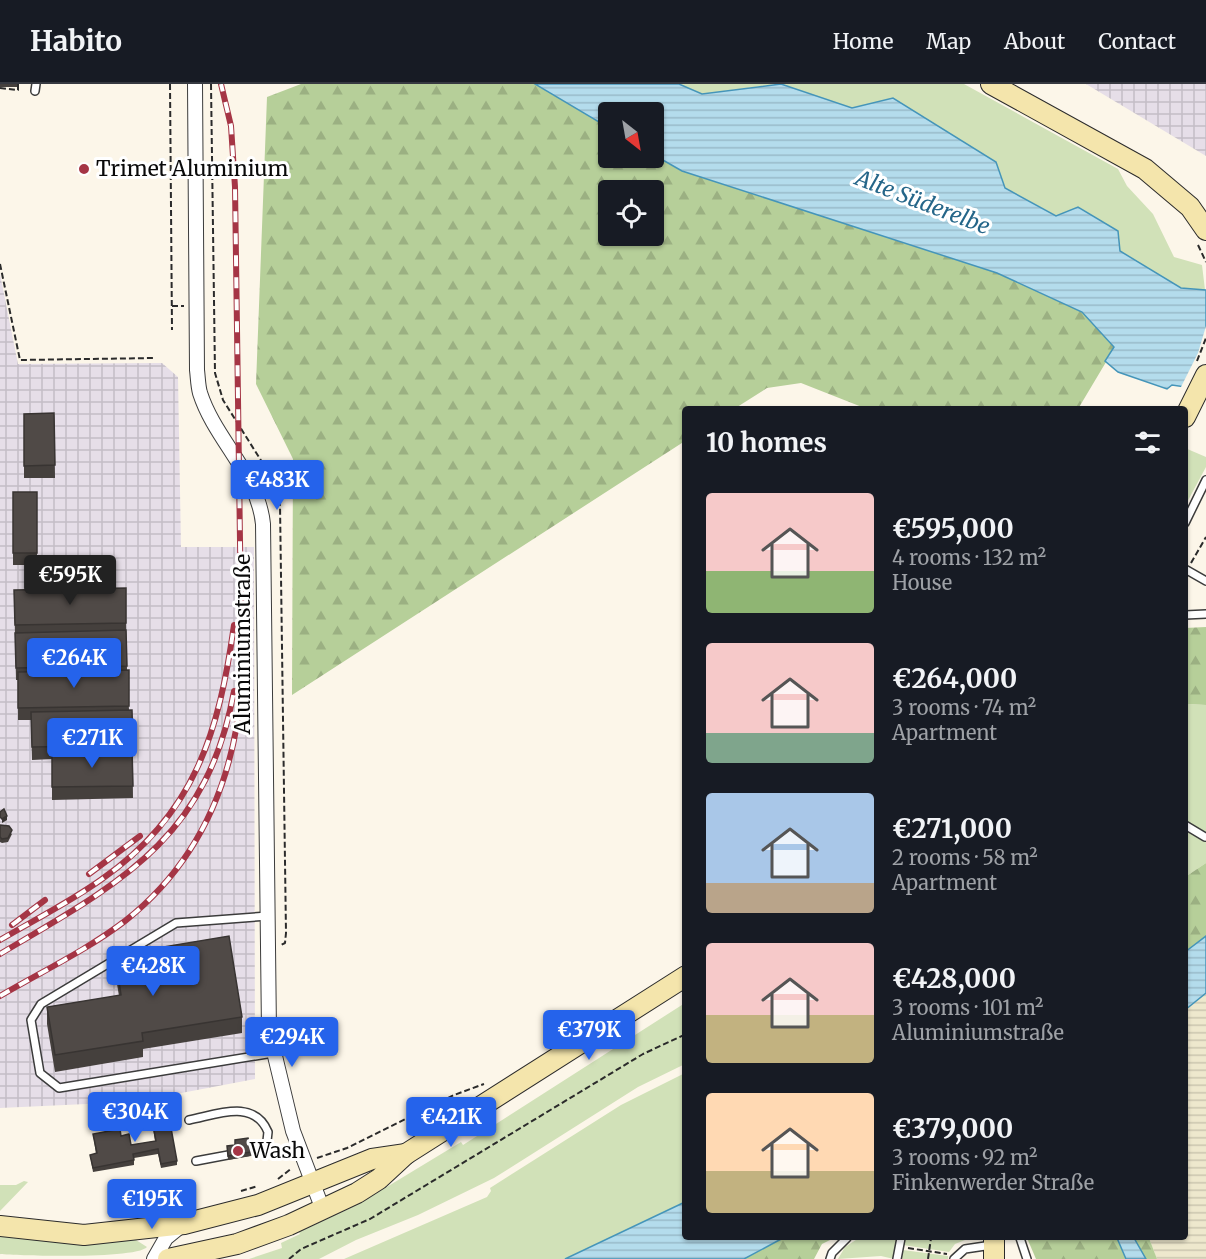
<!DOCTYPE html>
<meta charset="utf-8">
<style>
:root{--surface:#171b24;--page:#242831;--text:#f1f3f6;--muted:#9ea1a6;--line:#363941;--accent:#2563eb}
body{margin:0;font-family:Merriweather,serif;background:var(--page);color:var(--text);height:100vh;display:flex;flex-direction:column;font-size:22px;white-space:nowrap}
*{box-sizing:border-box;margin:0}
p{font-size:20px;color:var(--muted)}
.icon{flex:none;width:33px;height:33px;fill:none;stroke:currentColor;stroke-width:2;stroke-linecap:round;stroke-linejoin:round}
.map{position:relative;flex:1;overflow:hidden}
.panel{position:absolute;left:682px;top:322px;width:506px;height:834px;display:flex;flex-direction:column;background:var(--surface);border-radius:6px;box-shadow:0 2px 4px #0004}
.panel>*{flex:none}
.needle{width:39px;rotate:149deg}
.fabs{position:absolute;left:598px;top:18px;display:grid;gap:12px}
.fabs a{display:grid;place-items:center;width:66px;height:66px;border-radius:6px;background:var(--surface);box-shadow:0 2px 4px #0004;font-size:30px}
.price{position:absolute;translate:-50% -51px;padding:0 14px;border-radius:6px;background:var(--accent);color:#fff;font-size:20px;line-height:39px;filter:drop-shadow(0 2px 3px #0008)}
.price::after{content:'';position:absolute;left:50%;top:36px;width:18px;height:14px;margin-left:-9px;background:inherit;clip-path:polygon(0 0,100% 0,50% 100%)}
.price.on{background:#222;color:#fff}
ul{padding:0;list-style:none}
li{display:flex;align-items:center;gap:18px;height:150px;padding:0 24px}
li span{display:grid;place-items:center;flex:none;width:168px;height:120px;border-radius:6px;color:#555}
li>.icon{margin-inline-start:auto}
span .icon{width:72px;height:72px;fill:#fffc;stroke-width:1}
li b{font-size:26px}
h2{display:flex;justify-content:space-between;align-items:center;height:72px;padding:0 24px;font-size:26px}
header{display:flex;align-items:center;gap:36px;box-sizing:border-box;height:84px;padding:0 30px;background:var(--surface);border-bottom:2px solid var(--line)}
header strong{font-size:28px}
nav{display:flex;gap:33px;margin-inline-start:auto;font-size:21px}
.map>svg:first-child{display:block}
.industrial{fill:url(#industrial-grid)}
.farmland{fill:url(#farmland-rules)}
.grass{fill:#d1e1b8}
.forest{fill:url(#forest-firs);fill-rule:evenodd}
.water{fill:url(#water-rules);stroke:#4595b9;stroke-width:1.5}
.pier{fill:#fcf6e9}
.lines{fill:none;stroke-linecap:round;stroke-linejoin:round}
.lane-casing{stroke:#3c3c3c;stroke-width:10}
.street-casing{stroke:#3c3c3c;stroke-width:16}
.secondary-casing{stroke:#2b2b2b;stroke-width:22}
.path{stroke:#2b2b2b;stroke-width:2;stroke-dasharray:6 3;stroke-linecap:butt}
.lane{stroke:#fff;stroke-width:7}
.street{stroke:#fff;stroke-width:14}
.secondary{stroke:#f4e5ac;stroke-width:20}
.rail-casing{stroke:#a53545;stroke-width:6}
.rail{stroke:#fff;stroke-width:4;stroke-dasharray:11;stroke-linecap:butt}
.wall{fill:#45403d}
.shaded-wall{fill:#383432}
.building{fill:#504a47;stroke:#383432;stroke-width:1.5}
.poi-dot{fill:#a53545;stroke:#fff;stroke-width:2}
.labels{text-anchor:middle;stroke-width:6;stroke-linejoin:round;paint-order:stroke}
.poi-label{font-size:21px;fill:#090909;stroke:#fff;text-anchor:start}
.street-label{font-size:21px;fill:#090909;stroke:#fff}
.water-label{font-size:22px;font-style:italic;fill:#256689;stroke:#fff}
</style>
<header>
<strong>Habito</strong>
<nav><a>Home</a><a>Map</a><a>About</a><a>Contact</a></nav>
</header>
<div class="map">
<svg width="1206" height="1175" viewBox="0 0 1206 1175">
<defs>
<pattern id="industrial-grid" width="8" height="8" patternUnits="userSpaceOnUse" patternTransform="scale(1.5)"><rect width="8" height="8" fill="#e6dee8"/><path d="M0 4h8M4 0v8" fill="none" stroke="#c4bdc6"/></pattern>
<pattern id="farmland-rules" width="6" height="5" patternUnits="userSpaceOnUse" patternTransform="scale(1.5)"><rect width="6" height="5" fill="#eee8cd"/><path d="M0 2.5h6" fill="none" stroke="#cbc6af"/></pattern>
<pattern id="forest-firs" width="22" height="20" patternUnits="userSpaceOnUse" patternTransform="scale(1.5)"><rect width="22" height="20" fill="#b6cf99"/><path d="M5 1l3.5 6h-7zM16 11l3.5 6h-7z" fill="#9bb082"/></pattern>
<pattern id="water-rules" width="6" height="5" patternUnits="userSpaceOnUse" patternTransform="scale(1.5)"><rect width="6" height="5" fill="#b4dcec"/><path d="M0 2.5h6" fill="none" stroke="#99bbc9"/></pattern>
</defs>
<rect width="100%" height="100%" fill="#fcf6e9"/>
<g class="industrial">
<polygon points="1086,0 1206,0 1206,72"/>
<polygon points="0,190 18,280 162,279 178,293 181,463 254,463 255,995 176,1010 108,1019 0,1024"/>
</g>
<polygon class="farmland" points="1206,909 1206,1175 1157,1175 1149,1154 1185,1154 1185,926"/>
<g class="grass">
<polygon points="679,0 777,0 702,10"/>
<polygon points="781,0 964,0 1118,85 1127,102 1153,130 1174,173 1202,181 1205,206 1181,205 1119,167 1118,147 1057,132 1005,104 996,78 893,14 852,24"/>
<polygon points="1185,364 1206,373 1206,383 1185,422"/>
<polygon points="1189,620 1206,621 1206,779 1185,793 1185,623"/>
<polygon points="685,919 685,980 638,1003 494,1094 418,1131 356,1156 319,1175 249,1175 282,1164 281,1159 300,1150 299,1148 357,1121 461,1058 463,1061"/>
<polygon points="685,989 685,1118 565,1175 344,1175 487,1113 491,1107 490,1104 621,1021"/>
<polygon points="24,1097 28,1098 0,1127 0,1101 16,1101"/>
<path d="M0,1152L72,1159L136,1156L147,1163C137,1175 22,1172 0,1170Z"/>
<polygon points="859,1154 897,1154 894,1175 881,1172 838,1175 845,1163"/>
<polygon points="905,1154 970,1154 955,1160 949,1168 903,1161"/>
<polygon points="903,1166 948,1172 948,1175 901,1175"/>
</g>
<g class="forest">
<path d="M301,0H535L609,44V74H654V71L682,87L997,189L1082,228L1115,263L1078,325H867L801,299L767,304L734,325L686,326L685,357L292,611L293,375L256,300L267,13ZM609,106H654V152H609Z"/>
<polygon points="1206,543 1206,621 1189,620 1185,623 1185,544"/>
<polygon points="1206,779 1206,852 1185,868 1185,793"/>
<polygon points="783,1154 834,1154 822,1160 814,1175 744,1175"/>
<polygon points="1027,1154 1117,1154 1126,1175 1036,1175"/>
<polygon points="1134,1154 1149,1154 1157,1175 1146,1175"/>
</g>
<g class="water">
<polygon points="535,0 679,0 702,10 781,0 852,24 893,14 996,78 1005,104 1056,132 1078,123 1118,147 1120,167 1181,204 1206,206 1206,306 1172,301 1167,305 1118,288 1105,277 1114,263 1082,228 997,189 682,87 654,71 654,28 609,28 609,44"/>
<polygon points="1206,852 1206,909 1185,926 1185,868"/>
<polygon points="685,1118 686,1154 783,1154 744,1175 565,1175"/>
<polygon points="1117,1154 1134,1154 1146,1175 1126,1175"/>
</g>
<polygon class="pier" points="1206,242 1206,309 1180,305 1198,269"/>
<g class="lines">
<g class="lane-casing">
<g id="lane">
<polyline points="35,7 36,0"/>
<polyline points="1185,439 1206,396"/>
<polyline points="1185,485 1206,497"/>
<polyline points="1185,531 1206,530"/>
<polyline points="1185,741 1205,753"/>
<polyline points="268,832 176,839 41,920 31,936 40,989 59,1004 273,969"/>
<path d="M189,1036C216,1031 254,1014 268,1048L267,1057L260,1065L196,1077"/>
<polyline points="1020,1154 1027,1175"/>
<polyline points="830,1175 832,1169 847,1154"/>
<polyline points="897,1175 901,1154"/>
<polyline points="954,1175 965,1165 992,1161"/>
</g>
</g>
<g class="street-casing">
<g id="street">
<path d="M195,0L197,286C198,294 198,302 200,309C215,356 258,390 263,440L269,947L293,1047L323,1126"/>
<polyline points="154,1175 166,1154 182,1141"/>
</g>
</g>
<g class="secondary-casing">
<g id="secondary">
<polyline points="991,0 1145,85 1190,123 1206,146"/>
<polyline points="1185,333 1206,291"/>
<polyline points="0,1142 84,1151 184,1140 258,1121 372,1075 406,1070"/>
<polyline points="994,1154 994,1175"/>
<polyline points="168,1175 237,1160 289,1141 357,1109 379,1095 406,1070 686,892"/>
</g>
</g>
<g class="path">
<polyline points="170,0 172,246"/>
<polyline points="211,0 215,289 223,316 267,386 280,421 286,849 285,859 281,861"/>
<polyline points="0,4 18,6 18,0"/>
<polyline points="1198,161 1206,178"/>
<polyline points="0,180 20,276 155,274"/>
<polyline points="172,222 184,222"/>
<polyline points="1197,277 1206,254"/>
<polyline points="1191,479 1206,453"/>
<polyline points="317,1074 347,1064 454,1011 484,1000"/>
<polyline points="278,1095 292,1084"/>
<polyline points="241,1107 258,1102"/>
<polyline points="177,1123 189,1120"/>
<polyline points="908,1164 947,1170"/>
<polyline points="289,1175 301,1165 370,1135 643,970 686,950"/>
<polyline points="928,1175 931,1154"/>
</g>
<use href="#lane" class="lane"/>
<use href="#street" class="street"/>
<use href="#secondary" class="secondary"/>
<g class="rail-casing">
<g id="rail">
<polyline points="89,790 140,752"/>
<polyline points="12,841 45,816"/>
<path d="M0,856C34,836 70,818 102,795C195,730 219,648 234,541"/>
<path d="M0,870C118,800 207,756 234,607"/>
<path d="M0,912C41,888 87,866 125,837C201,777 235,693 242,599L235,103L231,42L221,0"/>
</g>
</g>
<use href="#rail" class="rail"/>
</g>
<g class="wall">
<rect x="0" y="0" width="17" height="3"/>
<polygon points="54,329 55,394 24,394 24,330"/>
<rect x="13" y="408" width="24" height="73"/>
<polygon points="14,506 126,539 127,586 129,626 132,626 133,714 52,716 52,675 32,676 31,636 18,636 18,596 16,596"/>
<polygon points="0,742 12,750 8,758 2,759 0,758"/>
<polygon points="115,871 242,933 242,949 143,965 143,973 55,988 47,940 47,923 119,912 115,888"/>
<polygon points="150,1025 177,1077 177,1081 161,1084 158,1070 134,1074 134,1081 93,1088 90,1071 96,1070 93,1050 121,1052 131,1061 155,1057"/>
<polygon points="235,1056 251,1068 251,1072 228,1076 227,1062 235,1061"/>
</g>
<polygon class="shaded-wall" points="7,732 7,736 2,739 2,735"/>
<g class="building">
<polygon points="54,329 55,381 24,382 24,330"/>
<rect x="13" y="408" width="24" height="61"/>
<polygon points="126,504 126,539 15,541 14,506"/>
<polygon points="126,546 127,582 16,584 15,549"/>
<polygon points="129,586 129,622 18,624 18,588"/>
<polygon points="132,626 133,661 32,663 31,628"/>
<polygon points="132,666 133,702 52,703 52,668"/>
<polygon points="4,725 7,732 2,735 0,733 0,728"/>
<polygon points="0,741 9,742 12,746 8,754 2,755 0,753"/>
<polygon points="229,852 242,933 142,949 143,957 55,971 47,923 121,911 115,871"/>
<polygon points="167,1022 177,1077 161,1080 158,1065 133,1070 134,1076 93,1084 90,1071 97,1069 93,1050 120,1045 121,1052 129,1050 131,1061 156,1057 150,1025"/>
<polygon points="248,1054 251,1068 228,1072 227,1062 235,1061 235,1056"/>
</g>
<g class="poi-dot">
<circle cx="84" cy="85" r="6"/>
<circle cx="238" cy="1067" r="6"/>
</g>
<g class="labels">
<g class="poi-label">
<text x="96" y="92">Trimet Aluminium</text>
<text x="250" y="1074">Wash</text>
</g>
<g class="street-label">
<text transform="translate(243 560) rotate(-90)" y="7">Aluminiumstraße</text>
</g>
<g class="water-label">
<text transform="translate(923 118) rotate(21)" y="8">Alte Süderelbe</text>
</g>
</g>
</svg>
<div class="fabs">
<a><svg class="needle" viewBox="-14 -14 28 28"><path d="M0-13l5 13h-10z" fill="#e53935"/><path d="M0 13l5-13h-10z" fill="#9ea1a6"/></svg></a>
<a><svg class="icon" aria-label="locate" viewBox="0 0 24 24"><circle cx="12" cy="12" r="6"/><path d="M12 2v4M12 18v4M2 12h4M18 12h4"/></svg></a>
</div>
<b class="price" style="left:277px;top:427px">€483K</b>
<b class="price on" style="left:70px;top:522px">€595K</b>
<b class="price" style="left:74px;top:605px">€264K</b>
<b class="price" style="left:92px;top:685px">€271K</b>
<b class="price" style="left:153px;top:913px">€428K</b>
<b class="price" style="left:589px;top:977px">€379K</b>
<b class="price" style="left:292px;top:984px">€294K</b>
<b class="price" style="left:135px;top:1059px">€304K</b>
<b class="price" style="left:451px;top:1064px">€421K</b>
<b class="price" style="left:152px;top:1146px">€195K</b>
<section class="panel">
<h2>10 homes<svg class="icon" aria-label="filters" viewBox="0 0 24 24"><path d="M4 7h16M4 17h16"/><circle cx="9" cy="7" r="2"/><circle cx="15" cy="17" r="2"/></svg></h2>
<ul>
<li><span style="background:linear-gradient(#f6c9c9 65%,#8fb573 0)"><svg class="icon" aria-label="home" viewBox="0 0 24 24"><path d="M3 11l9-7 9 7M6 9v11h12V9"/></svg></span><div><b>€595,000</b><p>4 rooms · 132 m²</p><p>House</p></div></li>
<li><span style="background:linear-gradient(#f6c9c9 75%,#7fa58c 0)"><svg class="icon" aria-label="home" viewBox="0 0 24 24"><path d="M3 11l9-7 9 7M6 9v11h12V9"/></svg></span><div><b>€264,000</b><p>3 rooms · 74 m²</p><p>Apartment</p></div></li>
<li><span style="background:linear-gradient(#a9c7e8 75%,#b9a48a 0)"><svg class="icon" aria-label="home" viewBox="0 0 24 24"><path d="M3 11l9-7 9 7M6 9v11h12V9"/></svg></span><div><b>€271,000</b><p>2 rooms · 58 m²</p><p>Apartment</p></div></li>
<li><span style="background:linear-gradient(#f6c9c9 60%,#c2b280 0)"><svg class="icon" aria-label="home" viewBox="0 0 24 24"><path d="M3 11l9-7 9 7M6 9v11h12V9"/></svg></span><div><b>€428,000</b><p>3 rooms · 101 m²</p><p>Aluminiumstraße</p></div></li>
<li><span style="background:linear-gradient(#ffd9b3 65%,#c2b280 0)"><svg class="icon" aria-label="home" viewBox="0 0 24 24"><path d="M3 11l9-7 9 7M6 9v11h12V9"/></svg></span><div><b>€379,000</b><p>3 rooms · 92 m²</p><p>Finkenwerder Straße</p></div></li>
</ul>
</section>
</div>
